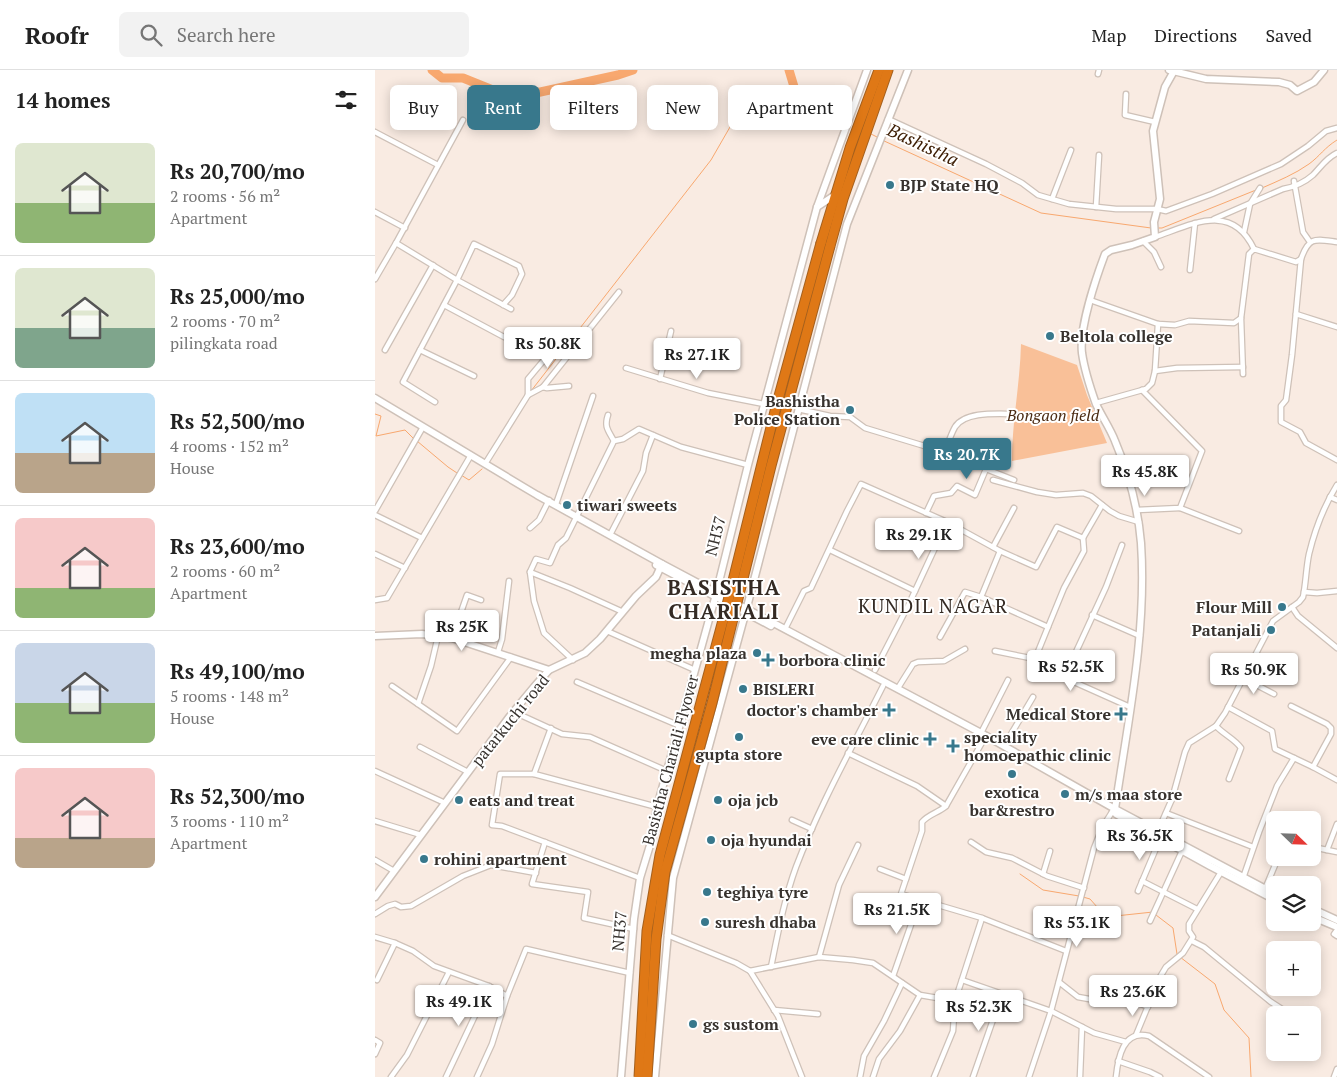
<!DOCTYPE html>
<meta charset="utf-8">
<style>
:root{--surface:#fff;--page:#f2f2f2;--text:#222;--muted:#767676;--line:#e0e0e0;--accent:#38788c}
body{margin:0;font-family:"PT Serif",serif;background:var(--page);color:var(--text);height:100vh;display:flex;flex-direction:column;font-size:19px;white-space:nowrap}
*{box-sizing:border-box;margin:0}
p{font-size:16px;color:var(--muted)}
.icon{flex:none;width:28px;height:28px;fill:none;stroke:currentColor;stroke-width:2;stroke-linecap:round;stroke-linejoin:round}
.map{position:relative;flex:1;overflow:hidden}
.panel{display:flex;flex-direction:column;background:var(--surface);width:375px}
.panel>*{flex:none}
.banner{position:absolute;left:15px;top:15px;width:475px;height:45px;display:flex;gap:10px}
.needle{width:32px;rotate:113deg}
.tools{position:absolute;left:891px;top:741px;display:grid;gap:10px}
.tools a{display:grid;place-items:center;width:55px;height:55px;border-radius:8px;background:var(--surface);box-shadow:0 2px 12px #0003;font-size:25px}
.price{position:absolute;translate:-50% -42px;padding:0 11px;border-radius:5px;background:#fff;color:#222;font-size:16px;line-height:32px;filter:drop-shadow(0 1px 2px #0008)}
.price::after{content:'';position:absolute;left:50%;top:30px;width:15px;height:11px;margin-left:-8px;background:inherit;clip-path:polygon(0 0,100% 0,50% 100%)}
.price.current{background:var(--accent);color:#fff}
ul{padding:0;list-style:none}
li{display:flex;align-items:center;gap:15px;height:125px;padding:0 15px}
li+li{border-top:1px solid var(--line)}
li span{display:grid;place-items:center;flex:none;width:140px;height:100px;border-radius:8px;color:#555}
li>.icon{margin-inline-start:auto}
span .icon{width:60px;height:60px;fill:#fffc;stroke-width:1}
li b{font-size:21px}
h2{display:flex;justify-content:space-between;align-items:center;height:60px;padding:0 15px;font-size:21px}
.pill{padding:0 18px;border-radius:8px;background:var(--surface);box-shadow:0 2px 12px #0003;font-size:18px;line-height:45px}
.pill.current{background:var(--accent);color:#fff}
header{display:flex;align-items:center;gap:30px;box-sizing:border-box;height:70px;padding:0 25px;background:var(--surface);border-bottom:1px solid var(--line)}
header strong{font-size:24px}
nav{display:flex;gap:28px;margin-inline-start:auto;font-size:18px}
.search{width:350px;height:45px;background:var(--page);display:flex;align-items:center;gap:12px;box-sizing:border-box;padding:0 18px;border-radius:8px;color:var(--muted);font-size:19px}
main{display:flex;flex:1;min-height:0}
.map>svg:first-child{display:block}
.green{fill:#f9c098}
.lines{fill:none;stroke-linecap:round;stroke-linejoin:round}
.stream{stroke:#f8a86f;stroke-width:1}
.river{stroke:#f8a86f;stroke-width:9}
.street-casing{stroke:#cec1b8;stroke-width:7}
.secondary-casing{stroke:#cec1b8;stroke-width:9}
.highway-casing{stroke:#a4601e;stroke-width:11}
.street{stroke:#fff;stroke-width:4.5}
.secondary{stroke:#fff;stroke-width:6}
.highway{stroke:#df7816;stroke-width:9}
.highway-bridge-casing{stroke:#a4601e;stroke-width:11;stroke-linecap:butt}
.highway-bridge{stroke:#df7816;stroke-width:9}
.poi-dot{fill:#38788c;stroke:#fff;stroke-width:2}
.labels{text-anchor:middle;stroke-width:4;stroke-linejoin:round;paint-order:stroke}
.poi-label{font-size:16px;font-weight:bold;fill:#37322e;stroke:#fff;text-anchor:start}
.park-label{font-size:16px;font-style:italic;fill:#4a2a12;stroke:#fff}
.street-label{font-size:16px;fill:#37322e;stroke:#fff}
.water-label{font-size:18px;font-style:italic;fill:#402108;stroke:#fff}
.quarter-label{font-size:19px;letter-spacing:1px;fill:#342a23;stroke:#fff}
.district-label{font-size:21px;font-weight:bold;letter-spacing:1px;fill:#342a23;stroke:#fff}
</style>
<header>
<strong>Roofr</strong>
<div class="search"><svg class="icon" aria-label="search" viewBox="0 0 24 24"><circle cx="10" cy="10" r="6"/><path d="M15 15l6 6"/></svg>Search here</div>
<nav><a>Map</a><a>Directions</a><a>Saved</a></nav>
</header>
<main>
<section class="panel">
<h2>14 homes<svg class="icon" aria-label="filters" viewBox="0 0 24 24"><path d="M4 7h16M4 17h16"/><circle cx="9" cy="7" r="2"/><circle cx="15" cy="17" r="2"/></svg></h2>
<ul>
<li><span style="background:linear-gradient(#dfe7d0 60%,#8fb573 0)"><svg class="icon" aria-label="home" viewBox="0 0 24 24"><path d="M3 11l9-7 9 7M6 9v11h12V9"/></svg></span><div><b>Rs 20,700/mo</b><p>2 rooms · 56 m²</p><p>Apartment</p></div></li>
<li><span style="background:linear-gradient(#dfe7d0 60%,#7fa58c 0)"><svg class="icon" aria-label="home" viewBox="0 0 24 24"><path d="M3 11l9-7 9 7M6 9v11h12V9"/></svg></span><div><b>Rs 25,000/mo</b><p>2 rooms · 70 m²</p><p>pilingkata road</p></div></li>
<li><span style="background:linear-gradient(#bfe0f5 60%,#b9a48a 0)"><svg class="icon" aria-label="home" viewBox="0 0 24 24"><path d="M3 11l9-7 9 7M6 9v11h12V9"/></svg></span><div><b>Rs 52,500/mo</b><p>4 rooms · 152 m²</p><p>House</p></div></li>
<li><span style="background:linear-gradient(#f6c9c9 70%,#8fb573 0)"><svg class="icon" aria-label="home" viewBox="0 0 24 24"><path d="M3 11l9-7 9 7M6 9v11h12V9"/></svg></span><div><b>Rs 23,600/mo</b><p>2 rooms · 60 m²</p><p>Apartment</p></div></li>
<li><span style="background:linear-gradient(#c9d6e8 60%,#8fb573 0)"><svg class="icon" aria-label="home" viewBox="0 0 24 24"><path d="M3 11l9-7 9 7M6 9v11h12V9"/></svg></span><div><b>Rs 49,100/mo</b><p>5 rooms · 148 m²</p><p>House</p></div></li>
<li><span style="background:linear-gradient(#f6c9c9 70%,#b9a48a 0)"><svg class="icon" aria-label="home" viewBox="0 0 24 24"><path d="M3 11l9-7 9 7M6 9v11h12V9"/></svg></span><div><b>Rs 52,300/mo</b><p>3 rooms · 110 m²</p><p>Apartment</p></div></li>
</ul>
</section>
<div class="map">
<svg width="962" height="1007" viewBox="0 0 962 1007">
<rect width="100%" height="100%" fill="#f9ebe2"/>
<path class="green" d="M646,274L702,295L712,325L732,373L637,391C637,352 645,314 646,274Z"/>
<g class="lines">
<g class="stream">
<polyline points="496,64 504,68"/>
<polyline points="507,70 666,143 776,158"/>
<path d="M887,118C903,111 920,104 934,94C945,86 949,78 962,70"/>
<polyline points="782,158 787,158 881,120"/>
<polyline points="156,321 336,90 374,24 394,21 418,29 469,52"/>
<polyline points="0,344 6,346 1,366 30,360 39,369"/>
<polyline points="42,371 73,397 82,403"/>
<polyline points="86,405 94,410 107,399"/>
<polyline points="645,804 668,820 704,826"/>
<polyline points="708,827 715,829 731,847 778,842"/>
<polyline points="781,845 798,858 802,884"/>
<polyline points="805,887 840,914 849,940 874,968 876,1007"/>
</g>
<g class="river">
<polyline points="57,0 67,8 88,8 138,28 243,5 258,0"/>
<polyline points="414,0 420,20 418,29"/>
</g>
<g class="street-casing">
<g id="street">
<polyline points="723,4 724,0"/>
<polyline points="751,24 750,45 780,52"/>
<polyline points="513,49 611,94 647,113 663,125 694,134 741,139 782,139 791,141 837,124 906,94 933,76 951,61 962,58"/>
<polyline points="0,62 63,95"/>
<polyline points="919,111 928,162 935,172"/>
<polyline points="677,129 696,80"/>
<polyline points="721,137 724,85"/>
<polyline points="0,142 30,158"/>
<path d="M839,149L908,119C919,117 929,113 938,105C946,97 951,88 962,83"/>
<polyline points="869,162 875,134 885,118"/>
<path d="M780,167C818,154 857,132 879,179"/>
<polyline points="768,171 779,182 786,197"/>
<polyline points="926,189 917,285 911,330 906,336 906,352 925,362 931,373 962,390"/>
<polyline points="815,200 820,153"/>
<polyline points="0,209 21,173"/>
<path d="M715,230L783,254L800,255L814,251L859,253L866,248L874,184L879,179L921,192L926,189C934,166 940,169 962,172"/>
<polyline points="69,235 129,267"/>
<polyline points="128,235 137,225 147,204 144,196 99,174 82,210 136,239"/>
<polyline points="921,244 962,257"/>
<polyline points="866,248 868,304"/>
<polyline points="190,265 153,309 153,325 168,317 172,318 194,316"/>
<polyline points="10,280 58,195"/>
<polyline points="45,280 99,306"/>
<polyline points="251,298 333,323 389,334"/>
<polyline points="780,301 802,298 868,297"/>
<polyline points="285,309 296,261"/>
<polyline points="168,317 244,222"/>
<polyline points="60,332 28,312 82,210 21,173 88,50"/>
<polyline points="721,333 771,319 777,313 780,301 783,254"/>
<path d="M423,339L455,346L475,347L490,358L566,381L570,379C574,372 576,364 580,357C590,341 623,344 640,344"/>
<path d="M233,345C229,357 233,360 239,371"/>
<polyline points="110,394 153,325"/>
<polyline points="618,410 662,422 681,425 708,423 716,426 735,441 744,446 764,452"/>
<polyline points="955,427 962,430"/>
<polyline points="181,434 218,326"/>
<polyline points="805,438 864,461"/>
<polyline points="762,440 805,438 827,381 767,320"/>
<polyline points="0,441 48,357"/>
<polyline points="551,443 559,426 576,423 582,416 600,425 611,399 639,410"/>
<polyline points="0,445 47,468"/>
<polyline points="155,458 164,450 174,430"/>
<polyline points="235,465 268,401 271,383 278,365"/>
<polyline points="618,477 639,438"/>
<polyline points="455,480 540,521"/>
<polyline points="0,484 30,498"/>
<polyline points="155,502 161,489 175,493 183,475 191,468 239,371 248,369 264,359 306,377 373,395"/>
<polyline points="929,522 942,523 962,521"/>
<polyline points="0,530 12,528 96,385"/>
<polyline points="917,537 923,546 962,578"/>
<polyline points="717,545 765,566"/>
<polyline points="673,557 689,518 709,481 708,468 727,435"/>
<polyline points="410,559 429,521 436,518 472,441 486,414 572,452 625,481 661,497 682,457 708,468"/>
<polyline points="232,561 320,600"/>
<polyline points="565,567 590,522 606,527"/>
<polyline points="77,568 92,525 106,530"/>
<polyline points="620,581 660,589 673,557 606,527 625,481"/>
<polyline points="123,582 127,569 134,511"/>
<polyline points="660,589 661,595 755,637"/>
<polyline points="198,590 169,563 159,531 155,502 195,518 248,542"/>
<polyline points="500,600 533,536 572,452"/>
<polyline points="689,608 731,517 747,475"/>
<polyline points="868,608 899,624"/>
<polyline points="202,612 305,656"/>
<polyline points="17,616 82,661 136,587"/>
<polyline points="523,618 538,594 543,592 569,591 590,579"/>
<polyline points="43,634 56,596 63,566"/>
<polyline points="916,636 952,654 956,658 956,664 938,697"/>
<polyline points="853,637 897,661 900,679 938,697 962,710"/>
<polyline points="139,642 187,664 215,667 292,701"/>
<path d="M841,656C848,664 860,669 866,678L854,709"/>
<polyline points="176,658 159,704 282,737"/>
<polyline points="606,663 633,610"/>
<path d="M609,669L571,736C563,743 554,744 547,752V761L526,824L607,848L691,881"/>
<polyline points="629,676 658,627"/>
<polyline points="45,677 93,702"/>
<polyline points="473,683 542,716 571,736"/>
<polyline points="0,701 70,733"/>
<polyline points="159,704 125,704 117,755 127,756 265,808"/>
<polyline points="791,743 878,777"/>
<polyline points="417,750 437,759"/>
<polyline points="0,751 46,765"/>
<path d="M782,763L797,729L810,682L814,673L841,656L850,643L898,551L924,532L928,527C931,513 931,498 934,484C940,459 949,436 962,415"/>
<polyline points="170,772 157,814 213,822 209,848 259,859"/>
<polyline points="596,772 611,782 637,788 672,806 709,818"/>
<polyline points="938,777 952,780 962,754"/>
<polyline points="952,780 962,782"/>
<polyline points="0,790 19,801"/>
<polyline points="505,799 531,809"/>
<polyline points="668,804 675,781"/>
<polyline points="868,808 884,762 902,716 919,688"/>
<polyline points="767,811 822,839"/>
<polyline points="890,819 903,788"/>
<polyline points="763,821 785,769"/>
<polyline points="0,844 13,836 20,834 26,837 36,836 88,806 116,795 161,803"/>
<polyline points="775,851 807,781"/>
<polyline points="962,860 959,864 962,866"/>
<polyline points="292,865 361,893 375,901 444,887 478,890 498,893 545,925 580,931"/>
<polyline points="0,867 20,873 38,881 59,896 114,916 132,926 151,879 255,903"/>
<polyline points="817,871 829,877 896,932 916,945"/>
<polyline points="444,887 464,815 483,775"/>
<path d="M396,897C403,863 409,830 421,797C445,734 478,676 508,616"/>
<polyline points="375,901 403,946 427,1007"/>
<polyline points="518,906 545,829"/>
<polyline points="2,910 20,873"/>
<polyline points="587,910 676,941 719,963 751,972"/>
<polyline points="684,912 703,927 725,931 728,918 773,937"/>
<polyline points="399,940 443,944"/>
<polyline points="761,965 785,907 791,897 808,883 818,867 814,861 814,854 846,802"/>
<polyline points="0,970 5,973 0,984"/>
<polyline points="900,985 902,982"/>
<polyline points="743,991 775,1002 785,1007"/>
<polyline points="16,1007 32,985 74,902"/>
<polyline points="71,1007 114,916"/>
<polyline points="102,1007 117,974 132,926"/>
<polyline points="485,1007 489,986 509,951 527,913"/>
<polyline points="498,1007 504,989 525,961 545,925"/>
<polyline points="559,1007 578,961 580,931 607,848"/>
<polyline points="598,1007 627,924"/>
<polyline points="654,1007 676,941 719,778 727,758 737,742"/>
<polyline points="705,1007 707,957"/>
<path d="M741,1007C743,988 748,959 774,966L834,1007"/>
<polyline points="959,1007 962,999"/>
</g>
</g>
<g class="secondary-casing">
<g id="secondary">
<polyline points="794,0 831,9 904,12 915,15 922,21 939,12 949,0"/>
<polyline points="442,137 460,125"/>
<polyline points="0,328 162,425 287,494 606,663 740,739 900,824"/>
<polyline points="281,495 396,556"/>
<polyline points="0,566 47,564 77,568 174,600"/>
<path d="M738,742L740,739C753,651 772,562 766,473C763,437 754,404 740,371C735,358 727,347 721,334C716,320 709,297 707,283C704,258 721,208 730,184L736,180L757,175L780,167L779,152L785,129L778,61L790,17L799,1"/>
<polyline points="741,744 835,796 900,830"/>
<polyline points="0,827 135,646 159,617 174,600 210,583 225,569 261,526 281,507 287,494"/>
<polyline points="938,839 962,850"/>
<polyline points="938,847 962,857"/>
<polyline points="246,1007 259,849 265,808 276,772 282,737 340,528 373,395 442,137 492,0"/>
<polyline points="280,1007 298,808 372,537 472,154 533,0"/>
</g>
</g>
<g class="highway-casing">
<g id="highway">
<polyline points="446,173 475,78 504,0"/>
<polyline points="455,176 468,129 513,0"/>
</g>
</g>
<use href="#street" class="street"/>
<use href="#secondary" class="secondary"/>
<use href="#highway" class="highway"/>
<g class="highway-bridge-casing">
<g id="highway-bridge">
<polyline points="264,1007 272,861 285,785 351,539 401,337 446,173"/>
<polyline points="272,1007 281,869 290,802 337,633 396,396 455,176"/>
</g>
</g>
<use href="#highway-bridge" class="highway-bridge"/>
</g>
<g class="poi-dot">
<circle cx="515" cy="115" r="5"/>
<circle cx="675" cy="266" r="5"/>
<circle cx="475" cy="340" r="5"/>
<circle cx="192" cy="435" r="5"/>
<circle cx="907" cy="537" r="5"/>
<circle cx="896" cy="560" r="5"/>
<circle cx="382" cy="583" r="5"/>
<path d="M390.5 582.5h5v5h5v5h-5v5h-5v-5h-5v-5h5z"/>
<circle cx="368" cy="619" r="5"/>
<path d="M511.5 632.5h5v5h5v5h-5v5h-5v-5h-5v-5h5z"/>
<path d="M743.5 636.5h5v5h5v5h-5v5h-5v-5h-5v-5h5z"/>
<circle cx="364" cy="667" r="5"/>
<path d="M552.5 661.5h5v5h5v5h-5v5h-5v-5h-5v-5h5z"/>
<path d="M575.5 668.5h5v5h5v5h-5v5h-5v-5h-5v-5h5z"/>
<circle cx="637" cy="704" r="5"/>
<circle cx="690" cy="724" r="5"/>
<circle cx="84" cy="730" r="5"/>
<circle cx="343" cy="730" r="5"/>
<circle cx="336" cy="770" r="5"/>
<circle cx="49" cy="789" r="5"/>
<circle cx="332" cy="822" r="5"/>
<circle cx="330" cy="852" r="5"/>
<circle cx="318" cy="954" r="5"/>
</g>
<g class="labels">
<g class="poi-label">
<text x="525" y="121">BJP State HQ</text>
<text x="685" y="272">Beltola college</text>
<text x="465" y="337" text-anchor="end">Bashistha<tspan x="465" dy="18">Police Station</tspan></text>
<text x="202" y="441">tiwari sweets</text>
<text x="897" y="543" text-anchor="end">Flour Mill</text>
<text x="886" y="566" text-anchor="end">Patanjali</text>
<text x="372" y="589" text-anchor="end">megha plaza</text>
<text x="404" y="596">borbora clinic</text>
<text x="378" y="625">BISLERI</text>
<text x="503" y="646" text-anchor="end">doctor's chamber</text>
<text x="736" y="650" text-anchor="end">Medical Store</text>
<text x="589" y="673">speciality<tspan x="589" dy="18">homoepathic clinic</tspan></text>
<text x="544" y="675" text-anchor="end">eve care clinic</text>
<text x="364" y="690" text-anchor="middle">gupta store</text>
<text x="637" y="728" text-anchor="middle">exotica<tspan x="637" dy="18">bar&amp;restro</tspan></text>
<text x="700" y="730">m/s maa store</text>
<text x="94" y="736">eats and treat</text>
<text x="353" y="736">oja jcb</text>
<text x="346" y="776">oja hyundai</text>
<text x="59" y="795">rohini apartment</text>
<text x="342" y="828">teghiya tyre</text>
<text x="340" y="858">suresh dhaba</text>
<text x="328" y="960">gs sustom</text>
</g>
<g class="park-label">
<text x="678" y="351">Bongaon field</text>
</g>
<g class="street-label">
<text transform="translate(340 466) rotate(-76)" y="6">NH37</text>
<text transform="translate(135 650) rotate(-51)" y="6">patarkuchi road</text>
<text transform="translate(295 690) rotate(-75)" y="6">Basistha Chariali Flyover</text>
<text transform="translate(244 861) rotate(-85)" y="6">NH37</text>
</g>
<g class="water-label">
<text transform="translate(548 75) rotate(25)" y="6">Bashistha</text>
</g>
<g class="quarter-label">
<text x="558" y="543">KUNDIL NAGAR</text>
</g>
<g class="district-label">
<text x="349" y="525">BASISTHA<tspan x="349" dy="24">CHARIALI</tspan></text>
</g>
</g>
</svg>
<div class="tools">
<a><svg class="needle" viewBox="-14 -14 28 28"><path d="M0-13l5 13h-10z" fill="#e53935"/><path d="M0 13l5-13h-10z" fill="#767676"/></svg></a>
<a><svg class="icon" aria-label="layers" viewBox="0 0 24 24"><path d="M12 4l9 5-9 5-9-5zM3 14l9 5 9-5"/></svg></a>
<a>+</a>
<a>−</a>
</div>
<b class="price" style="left:173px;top:299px">Rs 50.8K</b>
<b class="price" style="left:322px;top:310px">Rs 27.1K</b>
<b class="price current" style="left:592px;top:410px">Rs 20.7K</b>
<b class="price" style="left:770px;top:427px">Rs 45.8K</b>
<b class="price" style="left:544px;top:490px">Rs 29.1K</b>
<b class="price" style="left:87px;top:582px">Rs 25K</b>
<b class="price" style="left:696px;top:622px">Rs 52.5K</b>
<b class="price" style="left:879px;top:625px">Rs 50.9K</b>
<b class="price" style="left:765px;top:791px">Rs 36.5K</b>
<b class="price" style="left:522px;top:865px">Rs 21.5K</b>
<b class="price" style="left:702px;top:878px">Rs 53.1K</b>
<b class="price" style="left:758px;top:947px">Rs 23.6K</b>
<b class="price" style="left:84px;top:957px">Rs 49.1K</b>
<b class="price" style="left:604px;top:962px">Rs 52.3K</b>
<div class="banner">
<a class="pill">Buy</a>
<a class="pill current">Rent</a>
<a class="pill">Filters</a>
<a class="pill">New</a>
<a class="pill">Apartment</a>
</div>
</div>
</main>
